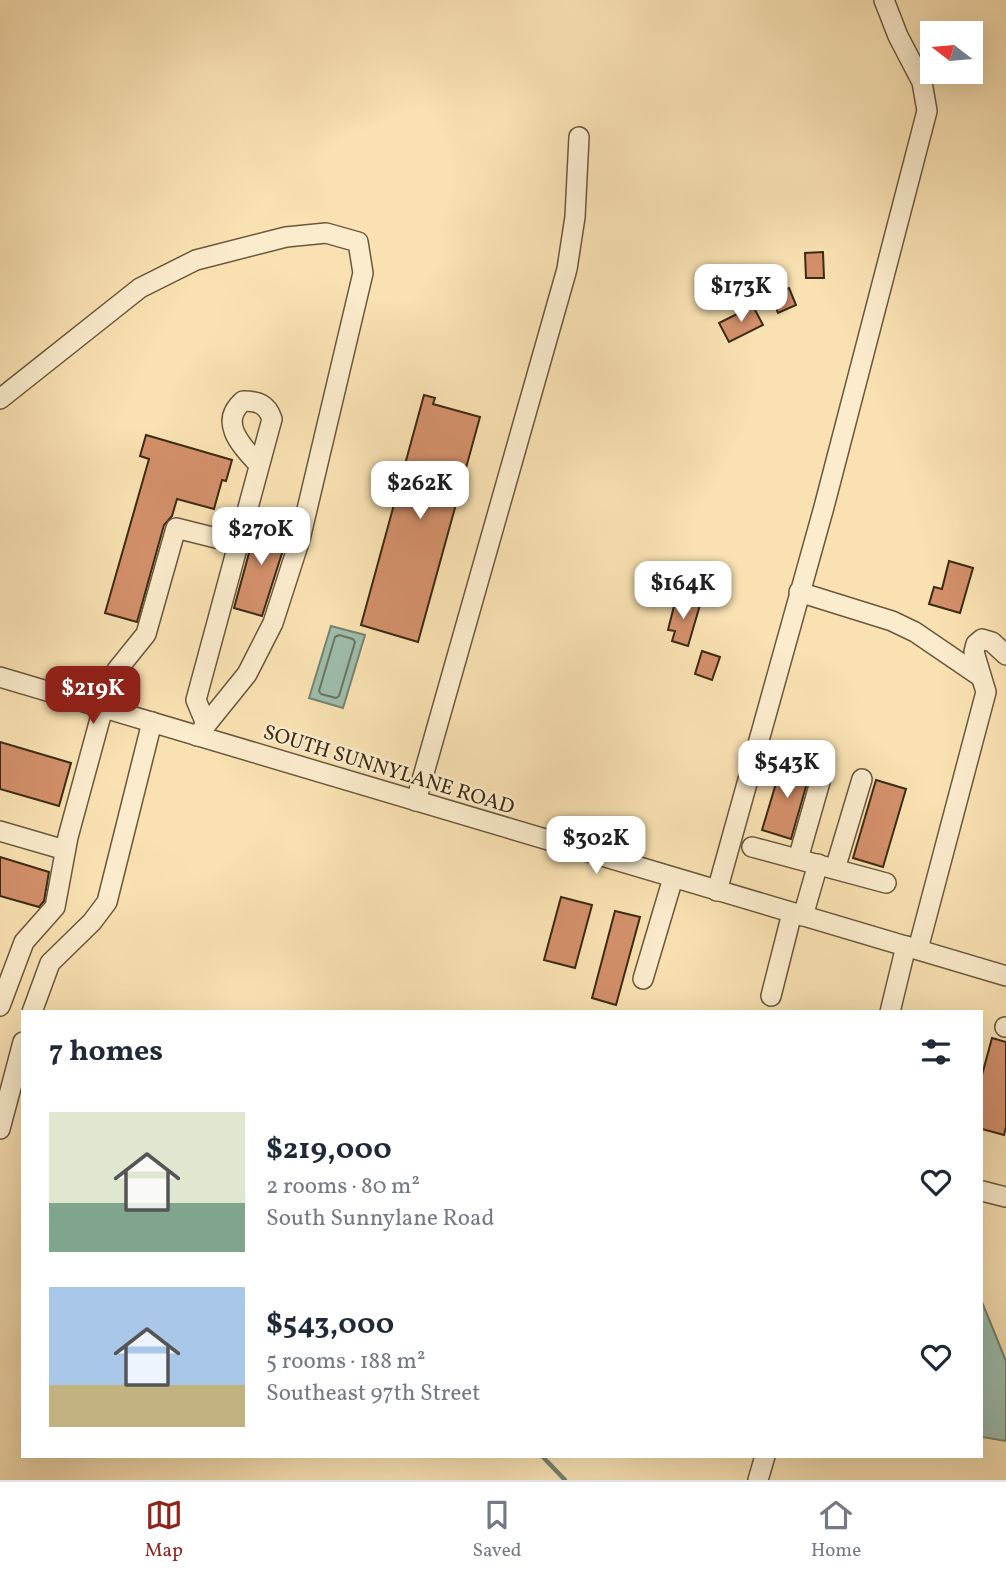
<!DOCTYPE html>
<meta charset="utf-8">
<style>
:root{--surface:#fff;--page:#f6f6f7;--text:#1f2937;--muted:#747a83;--line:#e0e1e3;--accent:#8f2418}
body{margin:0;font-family:Vollkorn,serif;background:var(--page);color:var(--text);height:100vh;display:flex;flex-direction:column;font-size:26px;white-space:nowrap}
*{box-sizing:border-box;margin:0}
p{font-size:23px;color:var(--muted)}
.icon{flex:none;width:38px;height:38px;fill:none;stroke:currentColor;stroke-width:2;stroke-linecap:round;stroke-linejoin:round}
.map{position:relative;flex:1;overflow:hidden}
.side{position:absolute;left:21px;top:1010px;width:962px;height:448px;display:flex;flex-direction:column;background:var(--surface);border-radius:0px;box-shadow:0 7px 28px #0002}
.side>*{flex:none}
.needle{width:46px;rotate:286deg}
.tools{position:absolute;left:920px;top:21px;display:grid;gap:14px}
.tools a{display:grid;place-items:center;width:63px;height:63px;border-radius:0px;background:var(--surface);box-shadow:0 7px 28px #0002;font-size:35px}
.price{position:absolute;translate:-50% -60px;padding:0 16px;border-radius:14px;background:#fff;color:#222;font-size:23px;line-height:46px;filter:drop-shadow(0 2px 4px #0008)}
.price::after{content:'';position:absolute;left:50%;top:42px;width:21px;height:16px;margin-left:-10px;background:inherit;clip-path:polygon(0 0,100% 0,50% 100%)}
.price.selected{background:var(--accent);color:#fff}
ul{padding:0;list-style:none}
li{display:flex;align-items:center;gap:21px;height:175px;padding:0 28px}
li span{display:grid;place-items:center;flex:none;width:196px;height:140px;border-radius:0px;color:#555}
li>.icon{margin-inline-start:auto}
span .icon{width:84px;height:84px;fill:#fffc;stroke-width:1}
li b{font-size:30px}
h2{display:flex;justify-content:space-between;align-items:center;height:84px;padding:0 28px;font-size:30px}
.tabs{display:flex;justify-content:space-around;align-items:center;height:98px;border-top:2px solid var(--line);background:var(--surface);font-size:19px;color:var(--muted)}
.tabs a{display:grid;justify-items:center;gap:4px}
.tabs .selected{color:var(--accent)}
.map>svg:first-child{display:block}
.water{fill:#9ebead;stroke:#768370;stroke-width:2}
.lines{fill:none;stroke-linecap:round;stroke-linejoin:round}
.shore{stroke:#6c7460;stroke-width:2}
.stream{stroke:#768370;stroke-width:4.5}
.building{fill:#d3906b;stroke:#3b2b14;stroke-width:2}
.minor-casing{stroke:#6a583c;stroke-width:22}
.minor{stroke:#fbeccd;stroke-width:19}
.labels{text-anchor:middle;stroke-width:5;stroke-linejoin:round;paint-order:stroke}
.street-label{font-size:21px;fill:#3b2b14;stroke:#fbeccd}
</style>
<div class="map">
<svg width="1006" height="1480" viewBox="0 0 1006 1480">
<rect width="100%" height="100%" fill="#f9e1b2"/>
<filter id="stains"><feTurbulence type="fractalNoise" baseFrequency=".00286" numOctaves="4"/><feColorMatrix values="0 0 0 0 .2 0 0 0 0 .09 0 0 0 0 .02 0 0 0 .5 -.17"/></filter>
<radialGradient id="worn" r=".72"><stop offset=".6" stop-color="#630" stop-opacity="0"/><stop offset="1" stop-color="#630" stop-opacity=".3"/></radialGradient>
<g class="water">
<polygon points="331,626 365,635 343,708 309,698"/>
<polygon points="982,1302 1006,1361 1006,1441 982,1437"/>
</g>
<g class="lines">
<polygon class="shore" points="339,635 353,639 355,642 339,696 336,698 321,694 319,691 335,637"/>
<polyline class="stream" points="542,1456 565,1480"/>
</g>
<g class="building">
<polygon points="823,252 824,278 806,278 805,253"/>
<polygon points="789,288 796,305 778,313 771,295"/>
<polygon points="753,306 763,325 729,342 719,323"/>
<polygon points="424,395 435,398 433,404 480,417 418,642 361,625"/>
<polygon points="146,435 232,460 226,481 222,480 214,509 177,499 172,516 164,525 137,622 105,613 149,459 140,456"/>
<polygon points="258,520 290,528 262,616 234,608"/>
<polygon points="949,561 973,568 960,613 929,604 934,587 942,589"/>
<polygon points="676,598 700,605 688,646 672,641 675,631 668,630"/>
<polygon points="702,651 720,657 712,680 695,674"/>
<polygon points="0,742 71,763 59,806 0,789"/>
<polygon points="783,760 811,769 791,839 762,830"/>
<polygon points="876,780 906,789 883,867 853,858"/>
<polygon points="0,857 49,872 44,901 39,907 0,896"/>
<polygon points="561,897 592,905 575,968 544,960"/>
<polygon points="615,911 640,917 616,1005 592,998"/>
<polygon points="992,1038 1006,1042 1006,1127 1004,1135 982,1129 982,1075"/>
</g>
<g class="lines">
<g class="minor-casing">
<g id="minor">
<polyline points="0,399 140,288 196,260 286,237 326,233 358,242 363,273 300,539 273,623 247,674 197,736"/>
<polyline points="799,592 892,621 915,632 981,677"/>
<polyline points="0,677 1006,976"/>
<polyline points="106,709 117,670 146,634 176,528 236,543"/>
<path d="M206,724L196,700L272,419C267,404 258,401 243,401C218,423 242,446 259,465"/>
<polyline points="416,801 567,269 575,217 579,137"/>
<polyline points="0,831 65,850"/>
<polyline points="752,847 886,883"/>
<polyline points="798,859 824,768"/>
<polyline points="835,869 862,779"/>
<polyline points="717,891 824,507 927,111 922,82 898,36 884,0"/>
<polyline points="803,916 818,864"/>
<polyline points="918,949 986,692 974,652 976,644 982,639 992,642 1006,655"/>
<polyline points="643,979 673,878"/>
<polyline points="771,996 792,913"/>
<polyline points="0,1006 24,942 55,907 68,837 103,708"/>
<polyline points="32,1012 50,963 92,922 107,902 152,722"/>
<polyline points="890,1012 906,946"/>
<polyline points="1005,1027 1006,1027"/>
<polyline points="0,1129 23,1042"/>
<polyline points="982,1191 1006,1197"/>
<polyline points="758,1480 765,1456"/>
</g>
</g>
<use href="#minor" class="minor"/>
</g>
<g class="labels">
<g class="street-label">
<text transform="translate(389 769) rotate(17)" y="7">SOUTH SUNNYLANE ROAD</text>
</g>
</g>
<rect width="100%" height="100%" filter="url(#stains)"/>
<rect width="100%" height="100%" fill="url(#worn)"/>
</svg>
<div class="tools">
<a><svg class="needle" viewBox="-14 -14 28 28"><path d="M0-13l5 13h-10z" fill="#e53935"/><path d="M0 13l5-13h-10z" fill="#747a83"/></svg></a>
</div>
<b class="price" style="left:741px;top:324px">$173K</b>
<b class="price" style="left:420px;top:521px">$262K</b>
<b class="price" style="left:261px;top:567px">$270K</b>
<b class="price" style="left:683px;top:621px">$164K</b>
<b class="price selected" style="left:93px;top:726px">$219K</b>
<b class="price" style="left:787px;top:800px">$543K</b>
<b class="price" style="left:596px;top:876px">$302K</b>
<section class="side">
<h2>7 homes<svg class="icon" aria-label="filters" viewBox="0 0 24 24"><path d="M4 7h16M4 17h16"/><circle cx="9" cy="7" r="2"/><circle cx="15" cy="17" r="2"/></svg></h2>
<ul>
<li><span style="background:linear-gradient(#dfe7d0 65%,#7fa58c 0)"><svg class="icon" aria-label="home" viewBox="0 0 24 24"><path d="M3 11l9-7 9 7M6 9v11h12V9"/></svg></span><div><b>$219,000</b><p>2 rooms · 80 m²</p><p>South Sunnylane Road</p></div><svg class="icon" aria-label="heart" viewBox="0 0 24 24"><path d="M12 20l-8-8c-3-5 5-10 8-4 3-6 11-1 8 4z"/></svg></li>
<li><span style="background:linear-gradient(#a9c7e8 70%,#c2b280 0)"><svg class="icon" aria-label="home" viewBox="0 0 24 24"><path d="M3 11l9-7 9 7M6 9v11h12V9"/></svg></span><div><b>$543,000</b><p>5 rooms · 188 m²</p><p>Southeast 97th Street</p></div><svg class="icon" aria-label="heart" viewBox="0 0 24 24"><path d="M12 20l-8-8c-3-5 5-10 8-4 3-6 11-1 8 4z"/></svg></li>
</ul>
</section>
</div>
<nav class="tabs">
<a class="selected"><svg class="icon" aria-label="map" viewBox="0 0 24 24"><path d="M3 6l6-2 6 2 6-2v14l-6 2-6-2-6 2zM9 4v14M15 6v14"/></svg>Map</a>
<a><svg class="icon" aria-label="saved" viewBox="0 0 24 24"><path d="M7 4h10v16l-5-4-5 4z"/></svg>Saved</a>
<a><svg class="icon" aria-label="home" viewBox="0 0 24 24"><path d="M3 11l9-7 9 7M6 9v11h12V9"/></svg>Home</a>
</nav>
